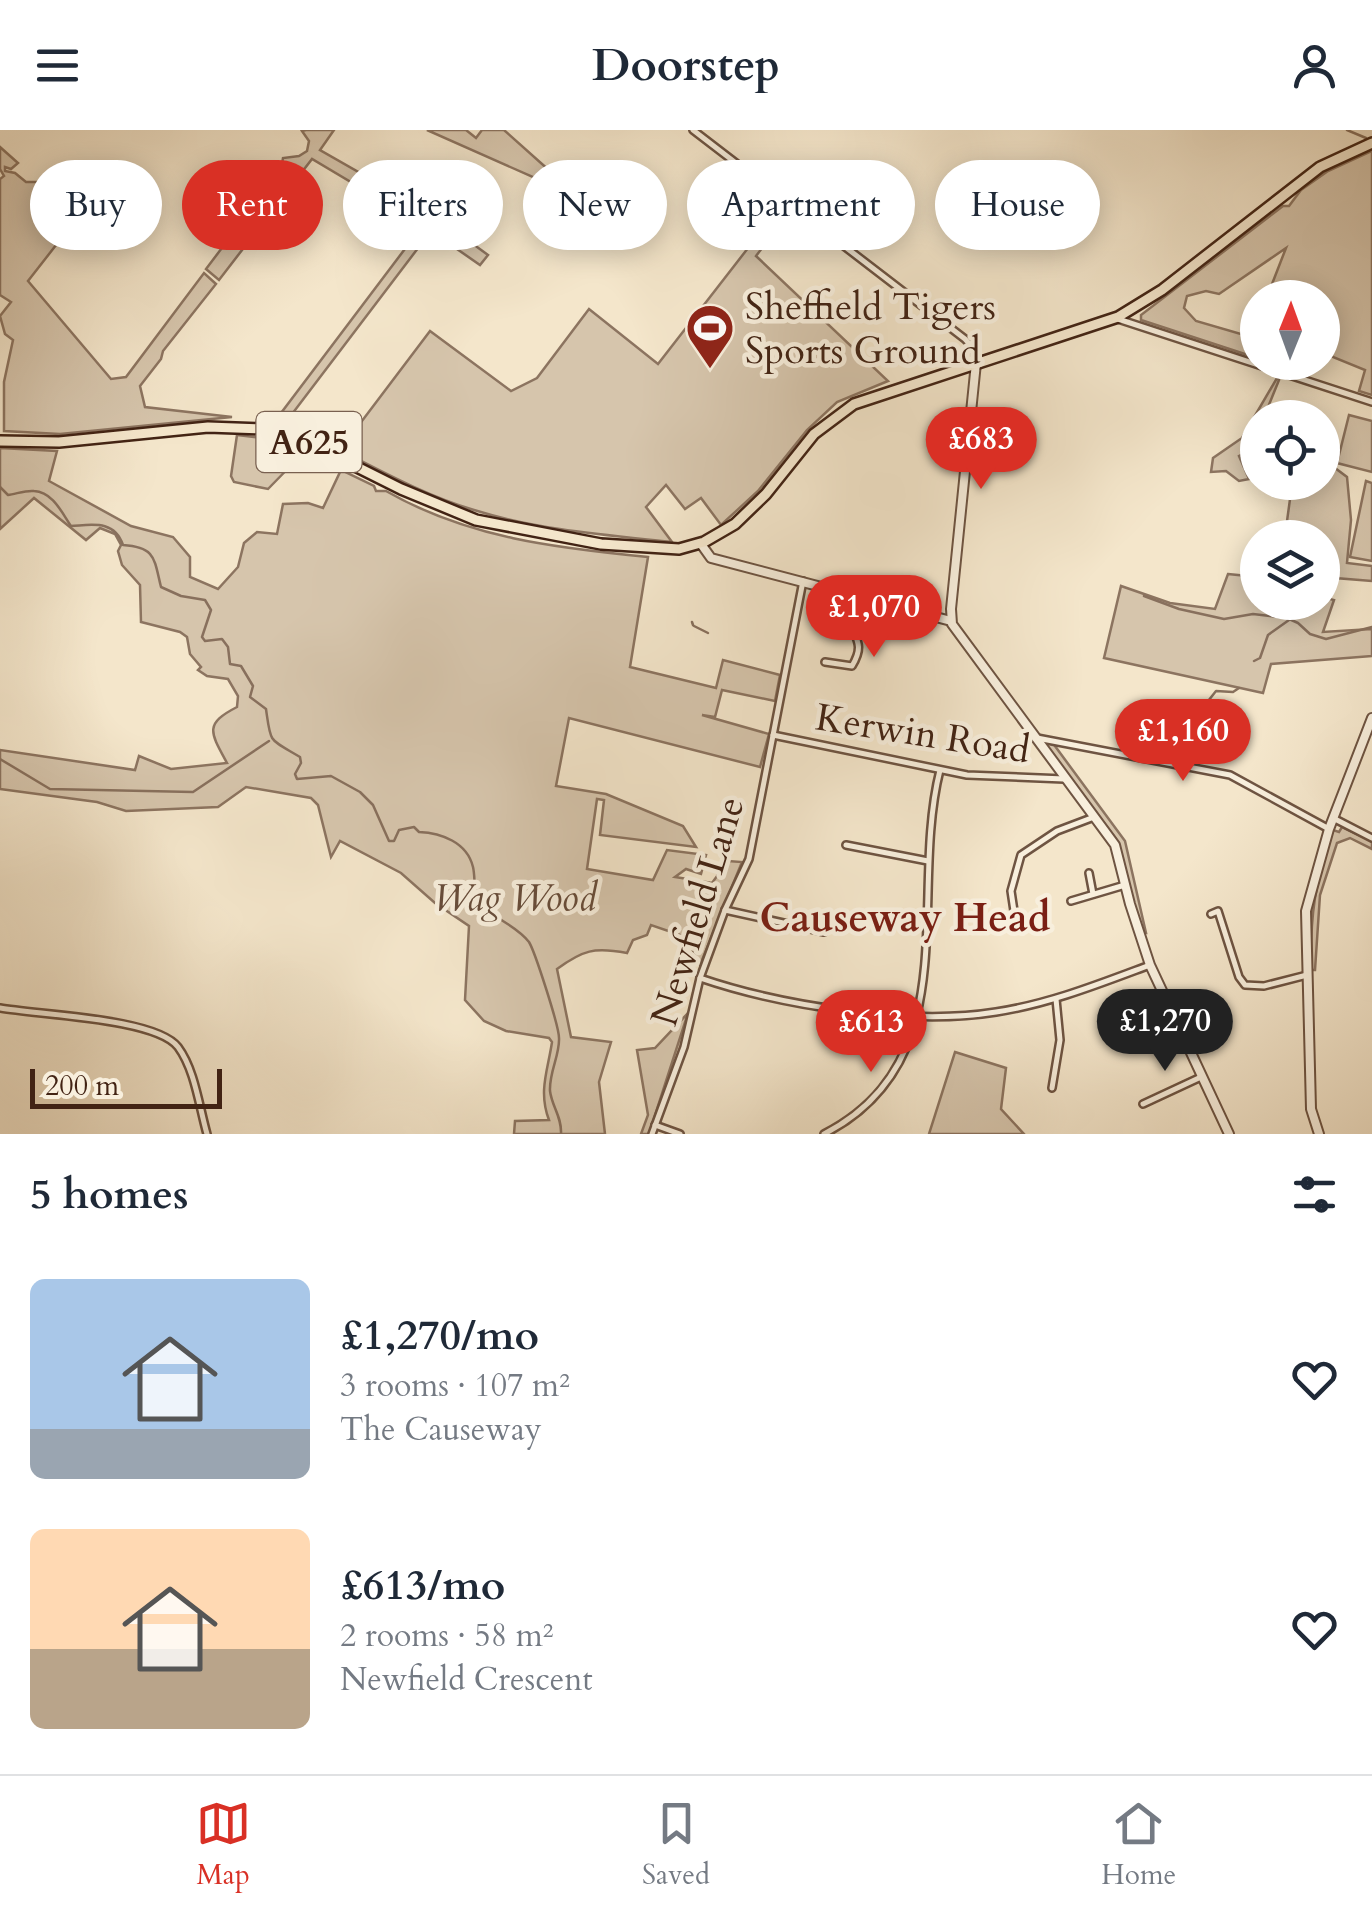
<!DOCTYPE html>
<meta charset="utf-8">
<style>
:root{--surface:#fff;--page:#f6f6f7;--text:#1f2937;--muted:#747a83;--line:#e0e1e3;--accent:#d93025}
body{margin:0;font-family:Cardo,serif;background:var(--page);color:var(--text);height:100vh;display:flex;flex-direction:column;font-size:38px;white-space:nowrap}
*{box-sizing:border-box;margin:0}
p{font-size:32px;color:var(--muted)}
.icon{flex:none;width:55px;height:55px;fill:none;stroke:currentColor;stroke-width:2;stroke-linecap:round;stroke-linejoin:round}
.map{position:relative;height:1004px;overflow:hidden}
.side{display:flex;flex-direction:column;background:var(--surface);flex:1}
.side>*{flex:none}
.top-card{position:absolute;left:30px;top:30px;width:1312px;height:90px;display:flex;gap:20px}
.needle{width:65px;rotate:1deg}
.controls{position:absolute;left:1240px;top:150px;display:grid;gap:20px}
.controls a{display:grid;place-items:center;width:100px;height:100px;border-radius:50%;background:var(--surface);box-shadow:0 5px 25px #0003;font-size:50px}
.scale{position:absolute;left:30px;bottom:25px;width:192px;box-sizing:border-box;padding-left:10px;border:5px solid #422314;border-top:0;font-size:28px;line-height:35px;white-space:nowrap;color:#422314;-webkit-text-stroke:8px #f8efdd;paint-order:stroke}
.price{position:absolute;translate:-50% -85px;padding:0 22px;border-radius:35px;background:var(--accent);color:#fff;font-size:32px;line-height:65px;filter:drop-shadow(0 2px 5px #0008)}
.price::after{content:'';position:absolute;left:50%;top:60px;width:30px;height:22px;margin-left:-15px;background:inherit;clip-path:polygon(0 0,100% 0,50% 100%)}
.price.current{background:#222;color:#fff}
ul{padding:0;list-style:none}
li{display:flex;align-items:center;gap:30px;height:250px;padding:0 30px}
li span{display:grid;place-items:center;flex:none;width:280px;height:200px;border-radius:15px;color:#555}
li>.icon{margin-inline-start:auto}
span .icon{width:120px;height:120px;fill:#fffc;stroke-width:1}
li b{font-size:42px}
h2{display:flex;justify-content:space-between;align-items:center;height:120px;padding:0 30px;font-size:42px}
.tag{padding:0 35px;border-radius:45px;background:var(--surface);box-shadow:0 5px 25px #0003;font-size:35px;line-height:90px}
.tag.current{background:var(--accent);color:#fff}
header{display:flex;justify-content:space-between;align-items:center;height:130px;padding:0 30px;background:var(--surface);font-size:45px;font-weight:800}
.menu{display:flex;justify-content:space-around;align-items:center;height:140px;border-top:2px solid var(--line);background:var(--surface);font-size:28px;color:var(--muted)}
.menu a{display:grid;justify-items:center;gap:5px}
.menu .current{color:var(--accent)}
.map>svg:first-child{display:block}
.green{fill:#d6c5ac;stroke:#8c7460;stroke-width:2.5}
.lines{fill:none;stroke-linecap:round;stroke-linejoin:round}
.stream{stroke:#88705d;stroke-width:2.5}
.minor-casing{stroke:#6e5442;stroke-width:10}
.tertiary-casing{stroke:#6e5442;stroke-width:12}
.primary-casing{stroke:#422314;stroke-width:14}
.minor{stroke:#f8efdd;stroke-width:5}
.tertiary{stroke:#f8efdd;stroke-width:8}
.primary{stroke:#f4e6cb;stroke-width:9}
.labels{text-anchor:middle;stroke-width:9;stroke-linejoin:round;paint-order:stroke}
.shield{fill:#f8efdd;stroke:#796050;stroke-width:2.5}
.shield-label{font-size:35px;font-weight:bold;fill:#422314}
.poi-label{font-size:38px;fill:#422314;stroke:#f8efdd;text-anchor:start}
.street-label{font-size:38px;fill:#422314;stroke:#f8efdd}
.park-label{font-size:38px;font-style:italic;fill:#674c3a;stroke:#f8efdd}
.neighbourhood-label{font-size:40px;font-weight:bold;fill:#7a1f14;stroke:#f8efdd}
</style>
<header><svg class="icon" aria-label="menu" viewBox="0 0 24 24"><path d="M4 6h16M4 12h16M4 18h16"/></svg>Doorstep<svg class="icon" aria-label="person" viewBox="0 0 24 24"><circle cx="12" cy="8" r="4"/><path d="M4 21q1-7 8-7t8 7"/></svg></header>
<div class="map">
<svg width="1372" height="1004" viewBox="0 0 1372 1004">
<rect width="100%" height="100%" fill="#f4e6cb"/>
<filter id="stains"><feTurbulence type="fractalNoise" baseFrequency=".002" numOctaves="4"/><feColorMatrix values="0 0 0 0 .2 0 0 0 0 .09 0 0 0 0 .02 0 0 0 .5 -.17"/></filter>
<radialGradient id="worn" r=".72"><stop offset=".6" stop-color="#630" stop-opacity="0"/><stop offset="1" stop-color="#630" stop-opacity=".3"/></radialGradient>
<g class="green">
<polygon points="306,0 334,0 320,20 432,84 488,125 480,135 431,101 286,292 275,291 423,95 312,29 219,150 206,139 281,40 283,28 299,26 307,21 309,11 302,1"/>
<polygon points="427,0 466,0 476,8 482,0 504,0 551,42 544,52"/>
<polygon points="0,17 18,33 11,39 5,37 5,41 15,43 26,52 45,52 43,56 52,59 44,66 40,79 67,101 28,151 111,249 126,247 204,143 216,154 163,221 161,229 140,256 145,277 232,287 60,304 4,301 4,252 13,210 5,204 0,186 11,172 0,165 0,49 4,46 0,39"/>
<polygon points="1372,21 1372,265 1359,261 1365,240 1323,223 1322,168 1267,167 1286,118 1219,164 1206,161 1187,166 1184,178 1196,191 1251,207 1257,192 1257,228 1141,190 1141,185 1283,76 1289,76 1301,60 1328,41"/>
<path d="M783,73L791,80L756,126L888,251L837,272L807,300L758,361L721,395L701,368L685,379L666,355L646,377L672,412C606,405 538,400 474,380C427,366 383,342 340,320L430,201L511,261L537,248L589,179L658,234Z"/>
<polygon points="1277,248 1279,250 1264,287 1258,288 1250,320 1239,326 1249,349 1239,351 1226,341 1211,342 1213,328 1242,308"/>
<polygon points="1349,285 1372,291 1372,342 1337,333"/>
<polygon points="237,305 286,311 306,320 268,359 234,352 231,346"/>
<path d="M0,318L57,321L49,351L131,396L173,407L190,427V447L218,459L238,437L244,413L257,402L277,404L283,374L308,373L323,378L341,340L374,356L376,361H386C468,408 556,418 648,427L630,537L716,558L723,530L780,545L775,571L722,560L715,587L702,585L769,604L760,637L569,588L556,656L606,664L683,696L696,717L600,705L604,670L597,669L587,739L653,750L667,720L706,725L701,744L686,739L675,747L712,753L728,731L742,732L700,835L686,807L651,795L647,805L633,810L627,823C594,817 583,820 557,839L571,907L611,912L599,952L605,1004H514L515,991L549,990C538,961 548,940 552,912L549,908L506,901L484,891L465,870L469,796L435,773L401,743L340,711L331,727L318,675L311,668L246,657L218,677L126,681L97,672L0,659V620L135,640L139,626L171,639L227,633C210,602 204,594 237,577L238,566L228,549L207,546L198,540L201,537L190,524L187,507L180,502L141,492L140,455L122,435L118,421L121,415L115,404L100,398L86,410L34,368L0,399Z"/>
<polygon points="1323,329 1347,347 1351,390 1347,433 1372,436 1372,451 1323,447 1322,408 1292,407 1294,395 1287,391 1291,362 1300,353 1322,352"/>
<polygon points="1366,351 1372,353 1372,431 1350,427"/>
<polygon points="1228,444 1257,447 1258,472 1322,472 1323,467 1334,470 1323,502 1372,499 1372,526 1271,534 1263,563 1104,528 1121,456 1170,473 1215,479"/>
<polygon points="1043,611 1052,612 1125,711 1146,803 1142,803 1116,709"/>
<path d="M1342,697L1372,711V719L1350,708L1337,713L1320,765L1315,840H1311C1310,784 1315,753 1333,700L1339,702Z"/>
<polygon points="688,883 649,1004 641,1004 648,985 637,920 655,918"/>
<polygon points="955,922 1006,938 1001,979 1024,1004 929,1004"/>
</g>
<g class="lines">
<g class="stream">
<polyline points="1347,0 1366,8"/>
<path d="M0,357L8,365C16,364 26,360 34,361C53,362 62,383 71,396C91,395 114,389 123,415C156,417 154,429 161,457L181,466L205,470L211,480L202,507L205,511L222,509L228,517L230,534L241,536L253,556L250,567L266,579C271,614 268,608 300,627L301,633L295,644L297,649L331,646L360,662L373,675L389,711H394L399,700L414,697L419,702C441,703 467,712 473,737C476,750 472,762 481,774C494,789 516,795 529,812C535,822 559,896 559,908C560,925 549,942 550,961C552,977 562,987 561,1004"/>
<polyline points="1144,466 1179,479 1224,489 1253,484 1287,488 1298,493 1310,504 1326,509 1372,497"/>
<polyline points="692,492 693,495"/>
<polyline points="694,496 708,503"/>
<polyline points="1254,531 1260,528 1268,505 1289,490"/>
<polyline points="1164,627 1216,561 1233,562 1239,558"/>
<polyline points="0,629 50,659 193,662 269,611"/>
</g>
<g class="minor-casing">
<g id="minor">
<polyline points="693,0 965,209 975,220 976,233"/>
<polyline points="1118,189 1372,272"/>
<path d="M825,532L852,536C864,516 857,511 850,493C847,486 849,473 850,465"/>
<polyline points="773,605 967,645 1064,649"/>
<polyline points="1037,608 1230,645 1329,699"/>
<polyline points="1333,688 1372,708"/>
<polyline points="846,715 928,731"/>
<polyline points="1089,743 1093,764"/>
<polyline points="1071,771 1125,755"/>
<polyline points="725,780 824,802"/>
<polyline points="1014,781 1011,761 1021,725 1057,701 1094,687"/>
<polyline points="1211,784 1218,781 1239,847 1245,855 1264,856 1307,845"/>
<path d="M700,848C782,876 910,896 996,882C1049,874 1099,854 1150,835"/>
<path d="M0,878C39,885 156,888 178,917C195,940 199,976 207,1004"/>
<polyline points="1052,958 1060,910 1056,869"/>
<polyline points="1143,974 1201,947"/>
<polyline points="655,995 680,1004"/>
<polyline points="652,1004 684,917 700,848 725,780 749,729 803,451"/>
<path d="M824,1004C968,930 908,767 940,640"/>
</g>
</g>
<g class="tertiary-casing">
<g id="tertiary">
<polyline points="976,233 951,479 952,494 1115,715 1130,774 1150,835 1229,1004"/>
<polyline points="701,414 711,428 951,491"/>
<polyline points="1319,1004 1311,979 1306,781 1329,699 1372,588"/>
</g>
</g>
<g class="primary-casing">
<polyline id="primary" points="0,311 59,312 208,297 266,299 295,306 401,359 476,390 601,414 679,419 704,412 735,394 766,364 814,304 854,274 1118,187 1162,160 1320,37 1372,13"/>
</g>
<use href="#minor" class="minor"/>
<use href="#tertiary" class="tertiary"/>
<use href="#primary" class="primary"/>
</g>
<defs>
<g id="stadium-pin" transform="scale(2.5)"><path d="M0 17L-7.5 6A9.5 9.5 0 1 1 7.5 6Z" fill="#8f2418" stroke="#f8efdd"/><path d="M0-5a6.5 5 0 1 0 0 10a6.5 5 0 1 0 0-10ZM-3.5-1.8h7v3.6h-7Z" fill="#fff"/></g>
</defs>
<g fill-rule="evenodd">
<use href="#stadium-pin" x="710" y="198"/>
</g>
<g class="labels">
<rect class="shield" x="256.5" y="282" width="105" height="60" rx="8"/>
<g class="shield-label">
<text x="309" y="324">A625</text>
</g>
<g class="poi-label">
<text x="745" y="189">Sheffield Tigers<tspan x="745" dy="44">Sports Ground</tspan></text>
</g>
<g class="street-label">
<text transform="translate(923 603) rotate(9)" y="13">Kerwin Road</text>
<text transform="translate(697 781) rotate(-73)" y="13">Newfield Lane</text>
</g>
<g class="park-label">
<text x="515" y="780">Wag Wood</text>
</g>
<g class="neighbourhood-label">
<text x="905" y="801">Causeway Head</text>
</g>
</g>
<rect width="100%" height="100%" filter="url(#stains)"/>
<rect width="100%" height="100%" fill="url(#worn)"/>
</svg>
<div class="controls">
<a><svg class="needle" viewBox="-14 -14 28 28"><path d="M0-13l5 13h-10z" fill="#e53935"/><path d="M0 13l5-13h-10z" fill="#747a83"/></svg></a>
<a><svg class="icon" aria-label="locate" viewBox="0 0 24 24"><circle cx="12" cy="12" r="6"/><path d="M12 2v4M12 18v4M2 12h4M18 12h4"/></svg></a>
<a><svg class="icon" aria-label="layers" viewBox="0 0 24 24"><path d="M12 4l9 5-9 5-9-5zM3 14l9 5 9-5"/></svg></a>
</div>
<div class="scale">200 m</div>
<b class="price" style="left:981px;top:362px">£683</b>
<b class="price" style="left:874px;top:530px">£1,070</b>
<b class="price" style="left:1183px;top:654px">£1,160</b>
<b class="price current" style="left:1165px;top:944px">£1,270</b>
<b class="price" style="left:871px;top:945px">£613</b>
<div class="top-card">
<a class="tag">Buy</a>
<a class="tag current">Rent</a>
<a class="tag">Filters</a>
<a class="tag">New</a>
<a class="tag">Apartment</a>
<a class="tag">House</a>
</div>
</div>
<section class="side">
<h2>5 homes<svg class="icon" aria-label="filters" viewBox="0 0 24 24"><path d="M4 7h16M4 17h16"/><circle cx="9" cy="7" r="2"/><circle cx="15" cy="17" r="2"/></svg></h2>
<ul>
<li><span style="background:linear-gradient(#a9c7e8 75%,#9aa5b1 0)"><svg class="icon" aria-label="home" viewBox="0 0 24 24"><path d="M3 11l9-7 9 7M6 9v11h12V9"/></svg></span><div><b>£1,270/mo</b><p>3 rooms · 107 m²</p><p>The Causeway</p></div><svg class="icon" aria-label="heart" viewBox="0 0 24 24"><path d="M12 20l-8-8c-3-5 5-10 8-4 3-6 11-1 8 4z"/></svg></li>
<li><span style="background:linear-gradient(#ffd9b3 60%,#b9a48a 0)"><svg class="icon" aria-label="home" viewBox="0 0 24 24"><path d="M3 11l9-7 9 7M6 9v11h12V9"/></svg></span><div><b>£613/mo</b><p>2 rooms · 58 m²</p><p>Newfield Crescent</p></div><svg class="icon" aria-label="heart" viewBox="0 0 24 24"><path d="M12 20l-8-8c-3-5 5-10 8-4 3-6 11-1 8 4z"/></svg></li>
</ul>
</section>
<nav class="menu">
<a class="current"><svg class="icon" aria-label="map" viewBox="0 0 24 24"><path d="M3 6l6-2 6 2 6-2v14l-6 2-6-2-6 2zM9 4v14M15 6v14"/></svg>Map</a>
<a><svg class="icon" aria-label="saved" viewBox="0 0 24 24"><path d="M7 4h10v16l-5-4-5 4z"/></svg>Saved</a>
<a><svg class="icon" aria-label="home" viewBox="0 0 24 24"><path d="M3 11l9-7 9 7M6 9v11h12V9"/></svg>Home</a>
</nav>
